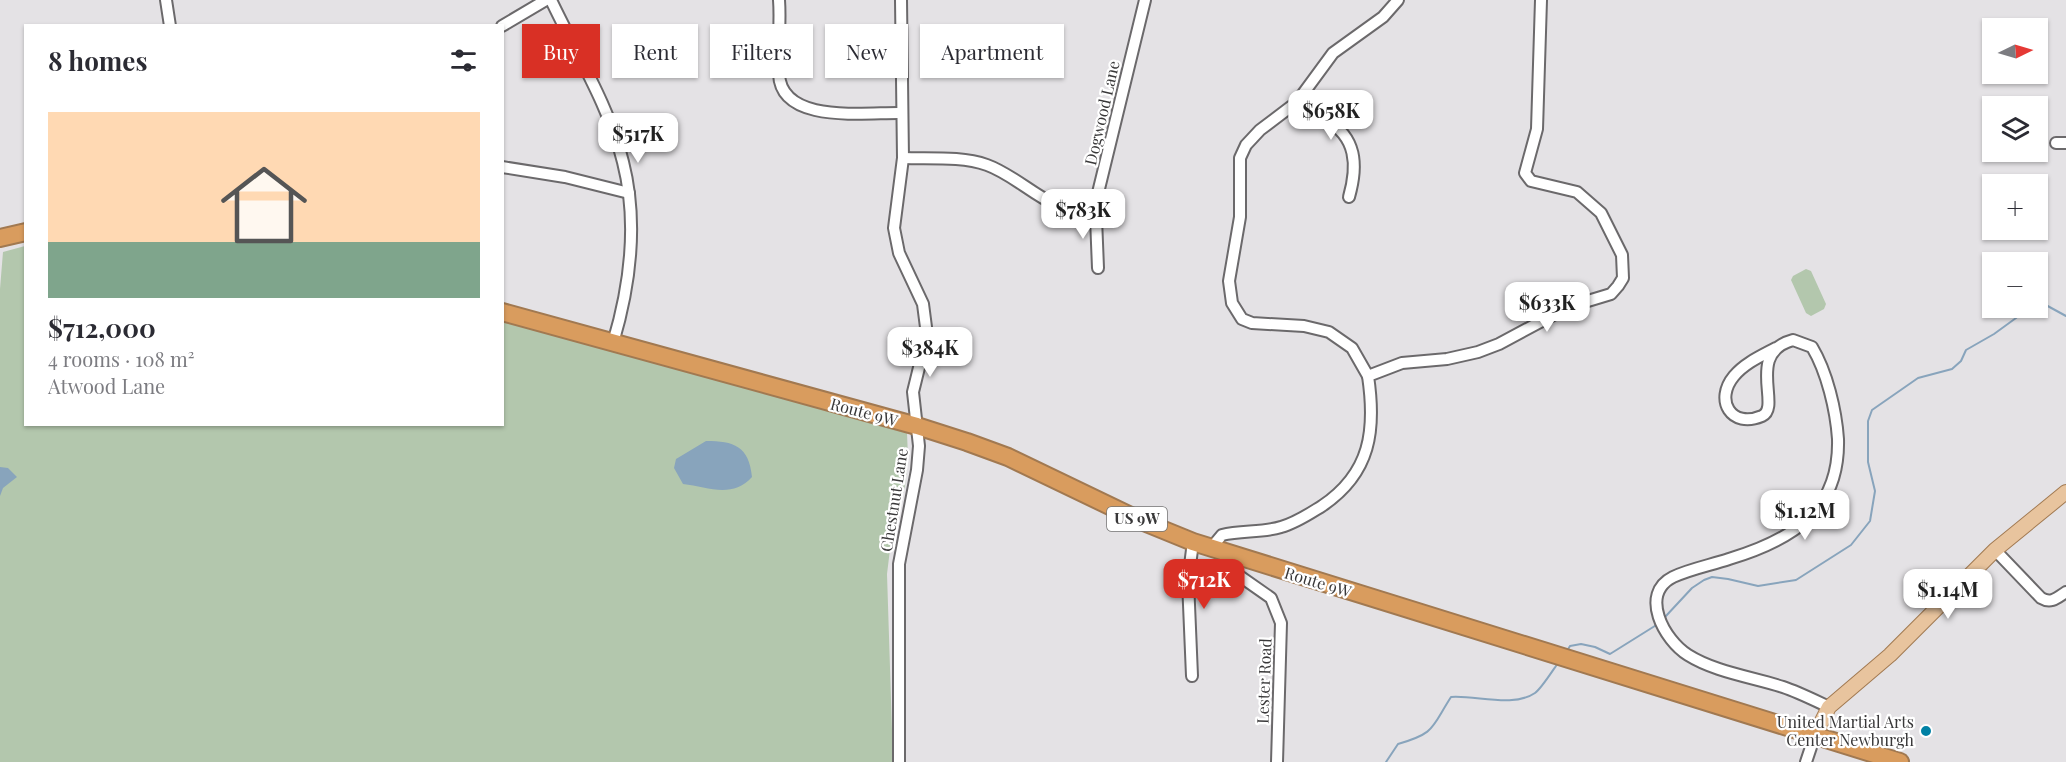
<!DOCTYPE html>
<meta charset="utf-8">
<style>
:root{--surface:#fff;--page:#f2f2f3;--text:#2b2b33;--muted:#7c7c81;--accent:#d93025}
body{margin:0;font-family:"Playfair Display",serif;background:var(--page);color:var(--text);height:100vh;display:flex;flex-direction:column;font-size:22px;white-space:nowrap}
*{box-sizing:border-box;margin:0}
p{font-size:20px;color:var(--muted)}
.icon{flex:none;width:33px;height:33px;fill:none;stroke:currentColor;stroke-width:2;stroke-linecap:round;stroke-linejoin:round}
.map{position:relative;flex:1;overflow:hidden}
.sheet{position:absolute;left:24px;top:24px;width:480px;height:402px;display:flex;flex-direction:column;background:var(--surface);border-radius:0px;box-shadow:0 2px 4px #0004}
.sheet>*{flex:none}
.banner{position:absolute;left:522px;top:24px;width:570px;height:54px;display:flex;gap:12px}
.needle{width:39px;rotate:85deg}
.buttons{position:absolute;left:1982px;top:18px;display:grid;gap:12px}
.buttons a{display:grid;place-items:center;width:66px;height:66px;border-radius:0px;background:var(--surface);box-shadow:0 2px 4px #0004;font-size:30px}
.price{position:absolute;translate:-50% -51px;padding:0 14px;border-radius:12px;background:#fff;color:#222;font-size:20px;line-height:39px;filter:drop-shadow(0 2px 3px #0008)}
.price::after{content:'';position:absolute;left:50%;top:36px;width:18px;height:14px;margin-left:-9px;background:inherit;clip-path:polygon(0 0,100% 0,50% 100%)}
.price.current{background:var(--accent);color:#fff}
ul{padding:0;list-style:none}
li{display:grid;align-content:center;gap:12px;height:318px;padding:0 24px}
li span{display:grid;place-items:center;height:186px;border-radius:0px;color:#555}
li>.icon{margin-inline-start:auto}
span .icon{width:108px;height:108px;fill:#fffc;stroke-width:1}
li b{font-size:26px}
h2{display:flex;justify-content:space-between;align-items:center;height:72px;padding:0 24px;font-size:26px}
.tag{padding:0 21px;border-radius:0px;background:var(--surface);box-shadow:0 2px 4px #0004;font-size:21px;line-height:54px}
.tag.current{background:var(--accent);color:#fff}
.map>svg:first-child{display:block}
.green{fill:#b3c7ad}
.water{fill:#88a4bc}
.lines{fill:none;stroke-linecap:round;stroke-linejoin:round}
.stream{stroke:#88a4bc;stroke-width:2}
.minor-casing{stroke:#6b696b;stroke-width:14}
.major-casing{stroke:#a17951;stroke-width:16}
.highway-casing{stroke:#a17951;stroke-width:20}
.minor{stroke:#fff;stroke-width:10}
.major{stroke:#e8c49e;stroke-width:14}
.highway{stroke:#d99c5e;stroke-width:16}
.poi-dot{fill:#0081a5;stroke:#fff;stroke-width:2}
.labels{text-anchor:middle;stroke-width:4.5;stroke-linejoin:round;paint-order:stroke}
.shield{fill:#fff;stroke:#747474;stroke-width:1.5}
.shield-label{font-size:15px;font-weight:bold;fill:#393839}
.street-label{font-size:16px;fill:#393839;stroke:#fff}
.poi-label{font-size:16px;fill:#393839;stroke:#fff;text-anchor:end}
</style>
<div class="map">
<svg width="2066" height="762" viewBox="0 0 2066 762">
<rect width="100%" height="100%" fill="#e4e2e5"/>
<g class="green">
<polygon points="25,246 26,424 502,424 503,321 907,433 908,458 905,486 892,533 887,574 893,762 0,762 0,289 3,252"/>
<polygon points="1806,269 1811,271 1826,304 1824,309 1811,316 1806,313 1791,280 1793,276"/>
</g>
<g class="water">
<path d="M706,441C734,441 749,446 752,477C732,499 708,487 683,484L674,468L676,459Z"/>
<polygon points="0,467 8,468 17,477 3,488 0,496"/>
</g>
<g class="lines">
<g class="stream">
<polyline points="2037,304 2044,304 2066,316"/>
<polyline points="1665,617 1692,588 1704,580 1712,577 1728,579 1758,586 1796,580 1851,545 1870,521 1875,491 1868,462 1868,421 1872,410 1918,378 1952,369 1961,361 1966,350 1994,334 2016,318 2025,308"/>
<polyline points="1567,651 1570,646 1581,644 1595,647 1610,654 1658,624"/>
<path d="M1386,762L1398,744C1436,733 1431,728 1451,697C1476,695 1513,708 1535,693C1541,689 1553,670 1558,663"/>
</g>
<g class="minor-casing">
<g id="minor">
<polyline points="166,0 170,26"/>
<path d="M551,0C575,51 610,108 623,162C638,221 630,286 613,343"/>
<path d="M779,0C781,25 777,50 779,74C781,125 867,112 902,113"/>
<polyline points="502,26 546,0"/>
<path d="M1297,102C1304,112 1314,114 1325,119C1357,137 1358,165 1349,197"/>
<polyline points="2056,143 2066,143"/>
<path d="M903,158C930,159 961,156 987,165C1021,177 1050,214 1088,212L1093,208L1097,197L1145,0"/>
<polyline points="502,167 565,177 629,193"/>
<polyline points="1093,208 1096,218 1098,268"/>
<path d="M1776,348C1761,356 1745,363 1734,376C1714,400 1731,429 1762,416C1782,407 1745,353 1793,340L1812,347C1827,372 1836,410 1838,439C1840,511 1792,540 1729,559C1711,565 1690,569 1673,577C1639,594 1664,640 1688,655C1715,672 1752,677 1783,687C1798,692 1814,700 1829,707"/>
<polyline points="1368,376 1352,348 1329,332 1304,326 1252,323 1242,319 1232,303 1229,281 1240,217 1240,158 1246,145 1260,130 1297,102 1333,53 1383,17 1398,0"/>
<path d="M1212,547L1222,535C1241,530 1262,533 1281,527C1296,523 1309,514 1322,506C1371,473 1376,430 1368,376L1402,363L1447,359L1478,352L1499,344L1568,307L1611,294L1618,286L1623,278L1622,255L1601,213L1577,192L1531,181L1525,173L1537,129L1541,0"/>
<path d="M1995,550L2041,598C2051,604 2057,598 2066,592"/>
<polyline points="1226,553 1231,570 1271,598 1281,623 1277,762"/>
<polyline points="1192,676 1188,581 1193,542"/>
<polyline points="899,762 899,564 917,470 919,446 913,392 927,335 923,304 899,253 894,228 903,158 901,0"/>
<polyline points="1806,762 1815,735"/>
</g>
</g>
<g class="major-casing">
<polyline id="major" points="1815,735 1829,707 1890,655 1995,550 2066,492"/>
</g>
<g class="highway-casing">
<g id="highway">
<polyline points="0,238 26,232"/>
<polyline points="502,312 917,426 967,442 1008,457 1139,520 1193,542 1900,762"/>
</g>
</g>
<use href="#minor" class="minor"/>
<use href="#major" class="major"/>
<use href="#highway" class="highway"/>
</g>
<circle class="poi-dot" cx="1926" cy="731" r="6"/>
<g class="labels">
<rect class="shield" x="1107" y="507" width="60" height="24" rx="4.5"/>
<g class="shield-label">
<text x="1137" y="524">US 9W</text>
</g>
<g class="street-label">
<text transform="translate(1102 113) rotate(-77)" y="6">Dogwood Lane</text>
<text transform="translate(864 412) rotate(15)" y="6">Route 9W</text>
<text transform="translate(894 500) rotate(-81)" y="6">Chestnut Lane</text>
<text transform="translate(1318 582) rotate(17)" y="6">Route 9W</text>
<text transform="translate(1264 681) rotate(-88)" y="6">Lester Road</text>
</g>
<g class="poi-label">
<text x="1914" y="728">United Martial Arts<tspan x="1914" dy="18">Center Newburgh</tspan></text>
</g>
</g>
</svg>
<div class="buttons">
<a><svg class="needle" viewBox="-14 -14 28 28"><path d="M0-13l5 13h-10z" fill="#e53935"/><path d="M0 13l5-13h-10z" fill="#7c7c81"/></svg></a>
<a><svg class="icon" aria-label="layers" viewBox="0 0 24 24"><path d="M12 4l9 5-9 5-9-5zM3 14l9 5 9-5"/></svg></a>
<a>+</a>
<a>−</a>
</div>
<b class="price" style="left:1331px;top:141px">$658K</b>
<b class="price" style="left:638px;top:164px">$517K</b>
<b class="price" style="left:1083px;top:240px">$783K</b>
<b class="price" style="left:1547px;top:333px">$633K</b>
<b class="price" style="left:930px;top:378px">$384K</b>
<b class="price" style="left:1805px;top:541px">$1.12M</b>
<b class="price current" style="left:1204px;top:610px">$712K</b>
<b class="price" style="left:1948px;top:620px">$1.14M</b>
<div class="banner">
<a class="tag current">Buy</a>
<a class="tag">Rent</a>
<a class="tag">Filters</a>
<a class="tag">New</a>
<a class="tag">Apartment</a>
</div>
<section class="sheet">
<h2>8 homes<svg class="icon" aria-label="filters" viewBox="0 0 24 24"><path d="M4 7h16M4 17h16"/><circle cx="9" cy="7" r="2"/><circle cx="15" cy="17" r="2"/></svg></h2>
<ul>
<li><span style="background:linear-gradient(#ffd9b3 70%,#7fa58c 0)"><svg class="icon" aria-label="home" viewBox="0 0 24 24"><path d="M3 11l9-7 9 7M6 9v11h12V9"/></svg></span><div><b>$712,000</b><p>4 rooms · 108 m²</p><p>Atwood Lane</p></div></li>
</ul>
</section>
</div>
